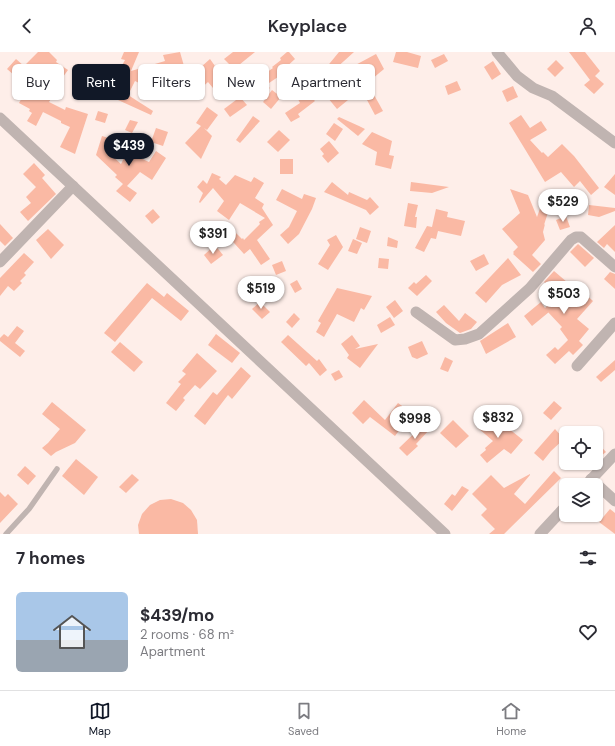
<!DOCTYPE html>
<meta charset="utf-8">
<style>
:root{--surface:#fff;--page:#f2f2f3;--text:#2b2b33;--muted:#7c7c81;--line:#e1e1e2;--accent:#111827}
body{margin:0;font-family:"DM Sans",sans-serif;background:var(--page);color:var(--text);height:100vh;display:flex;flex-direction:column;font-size:15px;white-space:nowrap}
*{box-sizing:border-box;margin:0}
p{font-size:13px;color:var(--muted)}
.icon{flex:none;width:22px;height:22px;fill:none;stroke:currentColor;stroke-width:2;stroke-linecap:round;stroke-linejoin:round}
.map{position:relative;height:482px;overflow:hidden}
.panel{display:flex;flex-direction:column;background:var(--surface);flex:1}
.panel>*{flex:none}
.banner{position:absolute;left:12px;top:12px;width:400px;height:36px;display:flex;gap:8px}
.controls{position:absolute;left:559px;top:374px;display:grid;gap:8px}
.controls a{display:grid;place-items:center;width:44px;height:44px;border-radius:6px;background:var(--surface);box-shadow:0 1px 3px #0004;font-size:20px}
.price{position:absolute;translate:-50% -34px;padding:0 9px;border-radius:14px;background:#fff;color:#222;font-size:13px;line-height:26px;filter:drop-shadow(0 1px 2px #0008)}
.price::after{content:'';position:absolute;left:50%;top:24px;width:12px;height:9px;margin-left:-6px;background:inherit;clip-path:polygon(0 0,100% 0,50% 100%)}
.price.selected{background:var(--accent);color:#fff}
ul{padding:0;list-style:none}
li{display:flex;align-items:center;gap:12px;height:100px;padding:0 16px}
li+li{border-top:1px solid var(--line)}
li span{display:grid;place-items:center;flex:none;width:112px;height:80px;border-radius:6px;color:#555}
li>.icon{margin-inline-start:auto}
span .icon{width:48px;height:48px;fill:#fffc;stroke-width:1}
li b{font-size:17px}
h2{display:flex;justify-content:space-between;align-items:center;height:48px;padding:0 16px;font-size:17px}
.pill{padding:0 14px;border-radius:6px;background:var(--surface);box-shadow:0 1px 3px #0004;font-size:14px;line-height:36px}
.pill.selected{background:var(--accent);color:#fff}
header{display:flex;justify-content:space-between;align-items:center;height:52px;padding:0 16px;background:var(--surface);font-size:18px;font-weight:600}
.tab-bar{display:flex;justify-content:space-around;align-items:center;height:56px;border-top:1px solid var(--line);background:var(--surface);font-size:11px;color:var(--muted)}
.tab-bar a{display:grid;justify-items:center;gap:2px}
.tab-bar .selected{color:var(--accent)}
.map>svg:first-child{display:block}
.building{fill:#fab9a4}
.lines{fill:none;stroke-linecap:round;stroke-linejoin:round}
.lane{stroke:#c0b4b1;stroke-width:5.5}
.street{stroke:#c0b4b1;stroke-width:11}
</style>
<header><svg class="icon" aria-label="back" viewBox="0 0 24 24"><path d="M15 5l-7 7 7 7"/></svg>Keyplace<svg class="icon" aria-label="person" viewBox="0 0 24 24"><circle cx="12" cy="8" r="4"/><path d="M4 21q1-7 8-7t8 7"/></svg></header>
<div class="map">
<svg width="615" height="482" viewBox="0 0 615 482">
<rect width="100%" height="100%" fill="#feeee9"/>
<g class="building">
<polygon points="38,0 49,0 57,8 56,10 68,18 50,43 55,40 49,50 65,58 66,55 88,62 75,102 60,95 70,75 61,71 61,69 43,60 36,74 27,69 32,61 29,59 30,57 19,51 28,35 7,17 16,7 24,14"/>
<polygon points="124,0 139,0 131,19 165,9 163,3 180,0 184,14 163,19 165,22 157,40 135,29 128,43 153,59 151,63 118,48 121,42 117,40 127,21 120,17 125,8 121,7"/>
<polygon points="233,0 255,0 234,17 224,7"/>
<polygon points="287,0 289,0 295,7 284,17 285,18 277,23 278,25 266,33 270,36 261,42 250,32 256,26 257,27 273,16 272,15 281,8 280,6"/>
<polygon points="339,0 354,0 324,27 325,29 330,26 348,48 337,57 323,40 314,48 315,49 298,62 300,65 291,70 285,61 300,51 298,47 305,42 303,39 318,29 316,28"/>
<polygon points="396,0 407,0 421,4 418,16 393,10"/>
<polygon points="569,0 585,0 600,19 595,24 604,32 594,42 584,33 590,28"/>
<polygon points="376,2 384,17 360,37 348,17"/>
<polygon points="444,2 448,9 435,16 431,8"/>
<polygon points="210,7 215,14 217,13 226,24 213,36 208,30 197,40 192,35 181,46 174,39"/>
<polygon points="556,8 564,16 555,25 547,17"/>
<polygon points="493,9 501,22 492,28 484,15"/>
<polygon points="94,23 98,31 85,37 81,28"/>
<polygon points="457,29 461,38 448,43 445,34"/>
<polygon points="513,34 518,45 507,50 502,39"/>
<polygon points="272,38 281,45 271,57 263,50"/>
<polygon points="373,41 383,59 375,63 367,48"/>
<polygon points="240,45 247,53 230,65 224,57"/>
<polygon points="207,55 218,63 207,78 204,76 212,84 201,107 185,91 201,74 196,71"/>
<polygon points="98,59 108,62 105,71 95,68"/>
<polygon points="521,63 530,76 541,69 547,78 530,88 542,101 543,100 548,105 562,92 574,104 599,136 591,143 580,129 574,135 561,120 545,130 509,71"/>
<polygon points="253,64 260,69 240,91 236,88"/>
<polygon points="339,65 359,74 365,77 358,84 337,67"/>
<polygon points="130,68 138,70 132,81 125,78"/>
<polygon points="334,71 343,77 335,89 326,82"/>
<polygon points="156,76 168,80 163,94 151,90"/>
<polygon points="279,78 290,88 278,100 267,90"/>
<polygon points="372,80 392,89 389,103 394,104 391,117 375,113 377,100 362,92"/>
<polygon points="102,84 112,87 108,100 121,112 127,100 149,110 156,99 166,106 152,128 140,120 127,134 137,141 130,150 116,139 123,132 115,125 117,123 96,103"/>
<polygon points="329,89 339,101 328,111 322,104 324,102 320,97"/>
<rect x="280" y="107" width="13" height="15"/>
<polygon points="34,111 45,123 42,126 56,142 28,169 20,160 31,151 26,145 36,135 23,122"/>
<polygon points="212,121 221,125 219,127 226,133 235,123 251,130 254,125 264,131 255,146 264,152 262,156 273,173 257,188 270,207 261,213 250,197 244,202 225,181 231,176 242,187 243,186 244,188 260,172 259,170 265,166 240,151 229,168 217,159 224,149 213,136 200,151 199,150 203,141 197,135 203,128 207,132"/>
<polygon points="615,122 615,143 604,135"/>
<polygon points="332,130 348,143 349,140 367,148 370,145 379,155 370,163 366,158 324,140"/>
<polygon points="411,130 449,135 432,141 410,139"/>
<polygon points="282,137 302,147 304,142 316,146 312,157 299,182 288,192 280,183 289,175 297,159 276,148"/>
<polygon points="510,137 528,143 537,165 543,148 551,151 544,173 545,172 543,180 545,188 532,203 541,212 533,220 513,202 514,201 513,200 518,195 502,177 520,161"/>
<polygon points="408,151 418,153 415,165 417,165 416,176 404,174"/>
<polygon points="589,153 615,156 615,159 599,165 588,163"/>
<polygon points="153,157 160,165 152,172 145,164"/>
<polygon points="436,157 448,160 447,165 465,169 461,184 438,179 436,187 431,186 424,200 415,196 427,174 432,175"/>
<polygon points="566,164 570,175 560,178 556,168"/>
<polygon points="0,172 13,186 5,194 0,189"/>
<polygon points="615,173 615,200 607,192 604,196 597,190"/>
<polygon points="360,175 371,179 367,191 356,187"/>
<polygon points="48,177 64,193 51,207 36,188"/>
<polygon points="336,183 343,195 328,218 318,212 330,193 327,188"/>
<polygon points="388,185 398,189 397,196 387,194"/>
<polygon points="353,187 362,191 357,202 348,199"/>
<polygon points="578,192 594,206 585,215 570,200"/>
<polygon points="215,193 223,203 211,212 204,203"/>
<polygon points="24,201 34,210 24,221 26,223 20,229 22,231 14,239 8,234 0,244 0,226"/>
<polygon points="484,202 489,212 476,219 470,209"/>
<polygon points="379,206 389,207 388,217 378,216"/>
<polygon points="508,206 521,223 502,233 486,251 475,241"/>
<polygon points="282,209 286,219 276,223 272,213"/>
<polygon points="554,219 581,242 583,240 593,249 577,267 589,277 579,289 583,293 573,303 569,299 555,312 546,303 555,295 558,298 568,288 560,277 562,275 547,259 549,260 532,274 524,264 541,250 545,256 559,243 544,230"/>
<polygon points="610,220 615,222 615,237 604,227"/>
<polygon points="426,223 432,229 417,244 408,236 414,230 416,232"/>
<polygon points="297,228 302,237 295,241 290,232"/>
<polygon points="147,231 164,245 167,241 189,259 181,269 152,246 115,290 104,281"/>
<polygon points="337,236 372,244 364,258 361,256 354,270 337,262 324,285 316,280 321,271 318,269"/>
<polygon points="395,248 403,259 394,266 386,255"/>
<polygon points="260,250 270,260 262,267 252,257"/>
<polygon points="444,253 459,269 465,261 477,270 471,277 460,281 446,271 436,260"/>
<polygon points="294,261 300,267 292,276 286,270"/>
<polygon points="390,265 395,273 381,281 377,273"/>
<polygon points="508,271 516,285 486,302 480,289"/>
<polygon points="17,274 24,279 15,291 25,299 20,305 0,289 0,286 4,282 8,285"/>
<polygon points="216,282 240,301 232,311 208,293"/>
<polygon points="288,283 317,309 319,307 327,318 320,324 309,311 306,314 281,290"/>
<polygon points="352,283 360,294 355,297 378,292 360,316 347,306 349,303 341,292"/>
<polygon points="422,289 428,302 417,307 412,305 408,295"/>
<polygon points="120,290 143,310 134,320 111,300"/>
<polygon points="197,301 217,319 200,337 195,333 183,346 185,348 176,359 166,351 181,332 178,330 186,322 182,319"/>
<polygon points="445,305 453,309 448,320 440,317"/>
<polygon points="615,308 615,318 601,330 596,325"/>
<polygon points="241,315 251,324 232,347 228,343 205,373 194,364 213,340 217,343"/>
<polygon points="339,318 343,325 335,329 331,322"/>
<polygon points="364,348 385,368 398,351 412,361 395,384 370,365 363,372 352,361"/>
<polygon points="554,349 562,356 551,368 543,361"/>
<polygon points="52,350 86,378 75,391 56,400 51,404 42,396 48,391 60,377 42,362"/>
<polygon points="489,364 507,378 508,376 523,388 511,402 504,397 487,411 480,403 486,398 485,396 493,389 478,376"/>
<polygon points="453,368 469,384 456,396 440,381"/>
<polygon points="425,371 431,376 416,392 418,394 407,404 399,396"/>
<polygon points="555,377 564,387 551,399 543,409 534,401"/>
<polygon points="596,389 606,400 596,408"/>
<polygon points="76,407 98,425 84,443 62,424"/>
<polygon points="25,414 36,424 28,433 17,423"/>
<polygon points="554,419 561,426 504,482 489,482 495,477 481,463 487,457 472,442 491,423 504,436 530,422 530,423 514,442 525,452"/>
<polygon points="132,422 139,428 126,441 119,435"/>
<polygon points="462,434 469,438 452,459 444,452 452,442 455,444"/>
<polygon points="0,440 5,445 8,442 18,452 0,471"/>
<polygon points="171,447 183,451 191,458 197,468 198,482 139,482 138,473 142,462 150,453 160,448"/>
<polygon points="610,457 615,461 615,482 599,470"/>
</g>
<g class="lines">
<polyline class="lane" points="6,482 29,457 57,417"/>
<g class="street">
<polyline points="497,0 517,24 533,36 552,44 615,91"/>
<polyline points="0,66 445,482"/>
<polyline points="0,210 73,134"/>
<polyline points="416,260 455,288 465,287 479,282 530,236 571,188 576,185 581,185 615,215"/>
<polyline points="577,314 615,271"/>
<polyline points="591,427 615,449"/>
<polyline points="586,433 615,402"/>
<polyline points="540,482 566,454"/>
</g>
</g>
</svg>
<div class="controls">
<a><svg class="icon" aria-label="locate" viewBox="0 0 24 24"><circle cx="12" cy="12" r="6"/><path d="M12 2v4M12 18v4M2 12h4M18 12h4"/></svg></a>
<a><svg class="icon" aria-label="layers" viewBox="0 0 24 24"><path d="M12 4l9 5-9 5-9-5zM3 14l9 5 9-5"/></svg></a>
</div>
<b class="price selected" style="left:129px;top:115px">$439</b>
<b class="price" style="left:563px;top:171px">$529</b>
<b class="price" style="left:213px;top:203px">$391</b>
<b class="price" style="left:261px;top:258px">$519</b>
<b class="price" style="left:564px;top:263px">$503</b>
<b class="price" style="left:498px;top:387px">$832</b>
<b class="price" style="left:415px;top:388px">$998</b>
<div class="banner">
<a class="pill">Buy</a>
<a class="pill selected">Rent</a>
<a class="pill">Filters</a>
<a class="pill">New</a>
<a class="pill">Apartment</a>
</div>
</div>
<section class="panel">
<h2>7 homes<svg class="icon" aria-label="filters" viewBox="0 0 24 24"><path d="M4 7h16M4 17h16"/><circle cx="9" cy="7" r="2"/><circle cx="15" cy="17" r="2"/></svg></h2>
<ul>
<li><span style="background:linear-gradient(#a9c7e8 60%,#9aa5b1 0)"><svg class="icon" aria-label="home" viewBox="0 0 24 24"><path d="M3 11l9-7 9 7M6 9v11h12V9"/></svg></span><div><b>$439/mo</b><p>2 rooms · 68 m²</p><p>Apartment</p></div><svg class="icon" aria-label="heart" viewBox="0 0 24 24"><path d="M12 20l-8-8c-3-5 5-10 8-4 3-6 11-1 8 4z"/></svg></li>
</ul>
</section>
<nav class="tab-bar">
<a class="selected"><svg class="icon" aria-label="map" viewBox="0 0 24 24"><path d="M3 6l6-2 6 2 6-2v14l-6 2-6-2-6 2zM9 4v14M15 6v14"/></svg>Map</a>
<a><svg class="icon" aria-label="saved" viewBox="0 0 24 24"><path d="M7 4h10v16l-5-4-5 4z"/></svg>Saved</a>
<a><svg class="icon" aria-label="home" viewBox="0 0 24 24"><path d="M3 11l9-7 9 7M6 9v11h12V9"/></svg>Home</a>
</nav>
